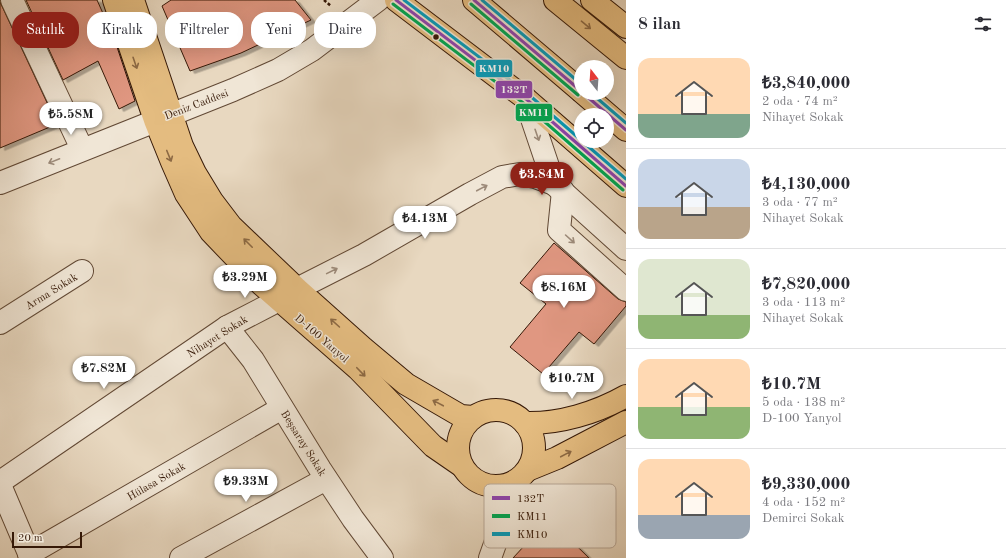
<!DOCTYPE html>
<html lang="tr">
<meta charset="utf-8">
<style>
:root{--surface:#fff;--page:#f2f2f3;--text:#2b2b33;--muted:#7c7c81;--line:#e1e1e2;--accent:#8f2418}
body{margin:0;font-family:"Old Standard TT",serif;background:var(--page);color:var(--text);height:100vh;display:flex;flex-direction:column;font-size:15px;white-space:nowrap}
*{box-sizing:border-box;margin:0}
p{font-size:13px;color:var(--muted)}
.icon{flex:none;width:22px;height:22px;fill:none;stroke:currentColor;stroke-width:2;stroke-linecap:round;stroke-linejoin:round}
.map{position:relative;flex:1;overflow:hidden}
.sheet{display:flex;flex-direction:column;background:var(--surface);width:380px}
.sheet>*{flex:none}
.top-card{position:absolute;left:12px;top:12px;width:380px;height:36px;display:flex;gap:8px}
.needle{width:26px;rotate:343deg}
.controls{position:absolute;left:574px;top:60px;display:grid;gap:8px}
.controls a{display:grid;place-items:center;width:40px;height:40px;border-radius:50%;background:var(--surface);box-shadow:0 4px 16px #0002;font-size:20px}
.scale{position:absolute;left:12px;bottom:10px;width:70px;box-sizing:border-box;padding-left:4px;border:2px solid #361907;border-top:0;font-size:11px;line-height:14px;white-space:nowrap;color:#361907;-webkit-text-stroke:3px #f0e6d6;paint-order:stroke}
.price{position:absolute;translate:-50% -34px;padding:0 9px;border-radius:14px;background:#fff;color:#222;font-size:13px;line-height:26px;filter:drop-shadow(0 1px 2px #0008)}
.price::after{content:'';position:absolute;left:50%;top:24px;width:12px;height:9px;margin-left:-6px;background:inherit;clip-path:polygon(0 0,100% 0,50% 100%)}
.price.active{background:var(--accent);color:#fff}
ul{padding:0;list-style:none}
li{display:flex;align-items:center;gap:12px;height:100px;padding:0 12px}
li+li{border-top:1px solid var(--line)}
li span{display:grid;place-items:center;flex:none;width:112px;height:80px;border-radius:12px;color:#555}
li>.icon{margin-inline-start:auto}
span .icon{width:48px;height:48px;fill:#fffc;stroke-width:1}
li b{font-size:17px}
h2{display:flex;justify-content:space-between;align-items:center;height:48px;padding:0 12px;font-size:17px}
.tag{padding:0 14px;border-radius:16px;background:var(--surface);box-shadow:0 4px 16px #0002;font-size:14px;line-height:36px}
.tag.active{background:var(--accent);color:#fff}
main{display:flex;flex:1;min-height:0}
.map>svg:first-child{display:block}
.building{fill:#e09781;stroke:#361907;filter:url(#shadow)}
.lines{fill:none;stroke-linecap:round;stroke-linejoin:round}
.minor-casing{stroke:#624935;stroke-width:24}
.major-casing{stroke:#361907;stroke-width:24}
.highway-casing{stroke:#361907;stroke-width:24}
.path{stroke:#361907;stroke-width:2.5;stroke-dasharray:3 2;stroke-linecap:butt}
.minor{stroke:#f0e6d6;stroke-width:22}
.major{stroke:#e4bc80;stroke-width:22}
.highway{stroke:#e4bc80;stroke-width:22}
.bus-1-casing{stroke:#f0e6d6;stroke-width:6}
.bus-2-casing{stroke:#f0e6d6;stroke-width:6}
.bus-3-casing{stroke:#f0e6d6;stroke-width:6}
.bus-1{stroke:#8e44ad;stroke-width:3}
.bus-2{stroke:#00a651;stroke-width:3}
.bus-3{stroke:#059bba;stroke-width:3}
.oneway{stroke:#8d6a44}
.oneway2{stroke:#9c8a79}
.bus-dot{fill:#361907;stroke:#f0e6d6;stroke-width:1.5}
.labels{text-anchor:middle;stroke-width:3;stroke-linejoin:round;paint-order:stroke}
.street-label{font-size:11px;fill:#361907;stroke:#f0e6d6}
.key{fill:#f0e6d6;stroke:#b8a898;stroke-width:1}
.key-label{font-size:11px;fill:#361907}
.line-badge{stroke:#f0e6d6;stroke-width:1.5}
.badge-label{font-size:11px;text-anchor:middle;font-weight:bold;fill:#fff}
</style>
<main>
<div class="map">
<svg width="626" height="558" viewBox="0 0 626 558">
<defs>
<filter id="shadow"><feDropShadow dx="4.5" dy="2.5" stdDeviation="0" flood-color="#0004"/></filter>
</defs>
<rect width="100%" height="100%" fill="#e8d8c0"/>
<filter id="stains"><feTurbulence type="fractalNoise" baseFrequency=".005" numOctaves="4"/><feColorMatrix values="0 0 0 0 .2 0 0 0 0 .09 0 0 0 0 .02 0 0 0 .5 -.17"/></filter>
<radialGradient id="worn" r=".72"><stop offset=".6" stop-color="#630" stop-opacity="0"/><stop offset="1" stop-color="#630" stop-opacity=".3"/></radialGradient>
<g class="building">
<polygon points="26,0 97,0 114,38 135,101 119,109 98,61 63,80"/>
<polygon points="171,0 295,0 311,20 241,53 190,71 162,6"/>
<polygon points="0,2 57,124 0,148"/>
<polygon points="554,243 618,299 626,302 626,306 594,344 579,332 543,374 510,347 546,304 520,283"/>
<polygon points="549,519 589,558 513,558"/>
</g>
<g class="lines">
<g class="minor-casing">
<g id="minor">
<polyline points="12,0 82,149"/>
<polyline points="525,98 554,184 626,249"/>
<polyline points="0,183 233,90 278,70 312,50 378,0"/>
<polyline points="563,191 559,230 626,290"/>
<polyline points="0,323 82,271"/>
<polyline points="227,327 253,360 320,469 353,519 382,558"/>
<polyline points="0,482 227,327 279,300 297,289 364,255 470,194 502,177 520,174 535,177 554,184"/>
<polyline points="0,485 31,558"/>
<polyline points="29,554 282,408"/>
<polyline points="181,558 326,479"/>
<polyline points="490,558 518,480"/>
</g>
</g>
<g class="major-casing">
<g id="major">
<polyline points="114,0 155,120 172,162 186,194 211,232 261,284 358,369 433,446 462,466"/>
<polyline points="133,0 182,146 195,173 212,201 231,226 297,289 363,348 406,384 461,416 473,417"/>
<polyline points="555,0 626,58"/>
<polyline points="592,0 626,27"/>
<circle cx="496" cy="448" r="38"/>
<path d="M525,423C559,424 596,413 626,396"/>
<polyline points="530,469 557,458 626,422"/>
</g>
</g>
<g class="highway-casing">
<g id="highway">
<polyline points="396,0 525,98 626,186"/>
<polyline points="474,0 581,91"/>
<polyline points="583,93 626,130"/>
</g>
</g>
<polyline class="path" points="324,0 331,6"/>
<use href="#minor" class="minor"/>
<use href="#major" class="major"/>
<use href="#highway" class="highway"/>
<g class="bus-1-casing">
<g id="bus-1">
<polyline points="396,0 525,98 626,186"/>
<polyline points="474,0 581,91"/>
<polyline points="583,93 626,130"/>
</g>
</g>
<g class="bus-2-casing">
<g id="bus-2">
<polyline points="393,4 522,102 623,190"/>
<polyline points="471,4 578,95"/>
</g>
</g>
<g class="bus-3-casing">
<g id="bus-3">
<polyline points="404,0 528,94 581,140"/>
<polyline points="482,0 581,84"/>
<polyline points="591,93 626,123"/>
<polyline points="582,141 626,179"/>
</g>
</g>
<use href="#bus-1" class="bus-1"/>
<use href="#bus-2" class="bus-2"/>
<use href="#bus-3" class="bus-3"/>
</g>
<defs><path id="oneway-shaft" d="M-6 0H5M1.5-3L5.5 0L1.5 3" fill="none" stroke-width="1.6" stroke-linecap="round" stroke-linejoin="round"/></defs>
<g class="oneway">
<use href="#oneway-shaft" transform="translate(586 25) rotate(40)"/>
<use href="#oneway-shaft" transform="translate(135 63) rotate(71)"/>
<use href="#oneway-shaft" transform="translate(169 156) rotate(68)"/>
<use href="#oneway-shaft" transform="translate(248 243) rotate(-135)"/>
<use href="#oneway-shaft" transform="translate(335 323) rotate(-138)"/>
<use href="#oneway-shaft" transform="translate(361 372) rotate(46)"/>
<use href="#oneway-shaft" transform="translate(438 403) rotate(-152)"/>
<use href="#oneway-shaft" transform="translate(566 454) rotate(-28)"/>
</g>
<g class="oneway2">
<use href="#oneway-shaft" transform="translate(537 135) rotate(71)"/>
<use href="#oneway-shaft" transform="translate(54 161) rotate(158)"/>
<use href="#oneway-shaft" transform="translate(482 188) rotate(-28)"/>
<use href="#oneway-shaft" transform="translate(570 239) rotate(42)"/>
<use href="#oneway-shaft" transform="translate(332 271) rotate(-26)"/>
</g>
<circle class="bus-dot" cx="436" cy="37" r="3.5"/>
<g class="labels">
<g class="street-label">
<text transform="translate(196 104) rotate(-21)" y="4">Deniz Caddesi</text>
<text transform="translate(51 291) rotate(-32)" y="4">Arma Sokak</text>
<text transform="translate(217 336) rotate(-32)" y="4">Nihayet Sokak</text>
<text transform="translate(322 338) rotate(41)" y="4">D-100 Yanyol</text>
<text transform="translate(304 443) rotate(58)" y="4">Beşsaray Sokak</text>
<text transform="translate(156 481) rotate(-30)" y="4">Hülasa Sokak</text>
</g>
</g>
<rect x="484" y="484" width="132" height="64" rx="6" class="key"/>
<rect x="492" y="496" width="18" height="4" fill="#8e44ad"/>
<rect x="492" y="514" width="18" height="4" fill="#00a651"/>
<rect x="492" y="532" width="18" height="4" fill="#059bba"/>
<g class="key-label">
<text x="517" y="502">132T</text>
<text x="517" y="520">KM11</text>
<text x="517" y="538">KM10</text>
</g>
<g class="line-badge">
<rect x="475" y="59" width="38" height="19" rx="4" fill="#059bba"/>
<rect x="495" y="80" width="38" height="19" rx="4" fill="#8e44ad"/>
<rect x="515" y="103" width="38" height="19" rx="4" fill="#00a651"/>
</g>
<g class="badge-label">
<text x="494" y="72">KM10</text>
<text x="514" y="93">132T</text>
<text x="534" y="116">KM11</text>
</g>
<rect width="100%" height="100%" filter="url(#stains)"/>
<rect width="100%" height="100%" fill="url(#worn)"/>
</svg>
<div class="controls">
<a><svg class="needle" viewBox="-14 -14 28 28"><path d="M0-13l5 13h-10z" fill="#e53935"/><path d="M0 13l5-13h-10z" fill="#7c7c81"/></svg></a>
<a><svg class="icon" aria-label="locate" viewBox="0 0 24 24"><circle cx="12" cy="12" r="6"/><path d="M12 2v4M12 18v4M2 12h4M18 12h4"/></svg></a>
</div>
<div class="scale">20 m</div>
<b class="price" style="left:71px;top:136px">₺5.58M</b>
<b class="price active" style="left:542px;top:196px">₺3.84M</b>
<b class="price" style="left:425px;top:240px">₺4.13M</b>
<b class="price" style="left:245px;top:299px">₺3.29M</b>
<b class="price" style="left:564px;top:309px">₺8.16M</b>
<b class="price" style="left:104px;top:390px">₺7.82M</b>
<b class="price" style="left:572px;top:400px">₺10.7M</b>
<b class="price" style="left:246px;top:503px">₺9.33M</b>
<div class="top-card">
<a class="tag active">Satılık</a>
<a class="tag">Kiralık</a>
<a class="tag">Filtreler</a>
<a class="tag">Yeni</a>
<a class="tag">Daire</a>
</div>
</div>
<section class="sheet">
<h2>8 ilan<svg class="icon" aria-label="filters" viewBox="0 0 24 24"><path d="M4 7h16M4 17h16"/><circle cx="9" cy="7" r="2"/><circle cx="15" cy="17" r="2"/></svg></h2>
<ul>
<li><span style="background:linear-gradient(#ffd9b3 70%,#7fa58c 0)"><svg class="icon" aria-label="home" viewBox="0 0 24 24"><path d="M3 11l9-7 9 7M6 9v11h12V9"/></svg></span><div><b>₺3,840,000</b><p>2 oda · 74 m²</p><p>Nihayet Sokak</p></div></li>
<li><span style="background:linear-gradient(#c9d6e8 60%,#b9a48a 0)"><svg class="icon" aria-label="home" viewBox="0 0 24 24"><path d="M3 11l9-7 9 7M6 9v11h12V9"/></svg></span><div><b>₺4,130,000</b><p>3 oda · 77 m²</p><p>Nihayet Sokak</p></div></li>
<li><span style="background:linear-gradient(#dfe7d0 70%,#8fb573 0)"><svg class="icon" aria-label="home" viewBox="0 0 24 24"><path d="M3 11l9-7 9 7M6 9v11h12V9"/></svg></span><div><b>₺7,820,000</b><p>3 oda · 113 m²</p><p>Nihayet Sokak</p></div></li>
<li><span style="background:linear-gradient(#ffd9b3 60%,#8fb573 0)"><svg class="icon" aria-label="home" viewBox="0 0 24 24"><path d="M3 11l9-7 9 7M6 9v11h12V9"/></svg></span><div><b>₺10.7M</b><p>5 oda · 138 m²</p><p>D-100 Yanyol</p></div></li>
<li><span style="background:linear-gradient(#ffd9b3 70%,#9aa5b1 0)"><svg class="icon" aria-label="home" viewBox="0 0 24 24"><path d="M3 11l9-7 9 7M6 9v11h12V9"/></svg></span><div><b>₺9,330,000</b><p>4 oda · 152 m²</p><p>Demirci Sokak</p></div></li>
</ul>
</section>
</main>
